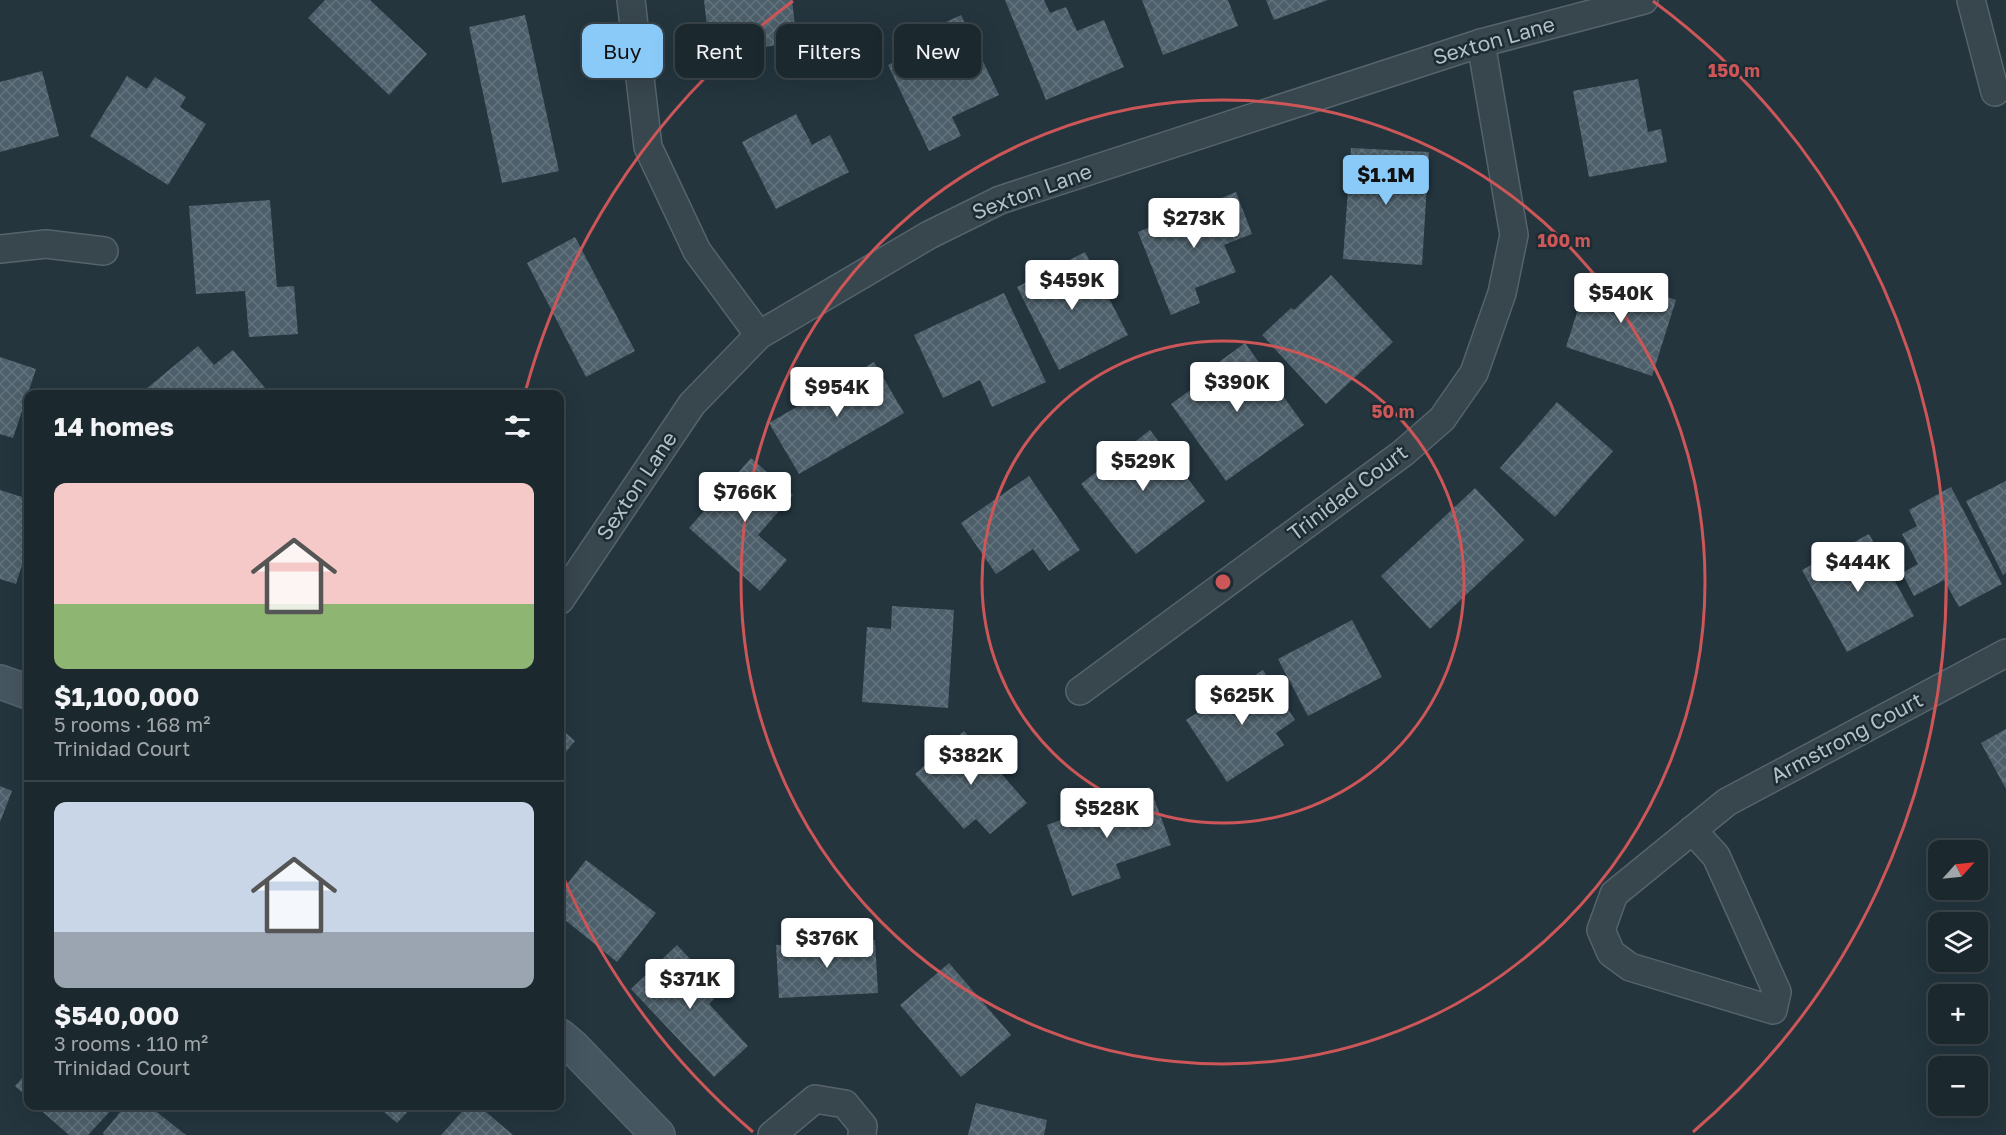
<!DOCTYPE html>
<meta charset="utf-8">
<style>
:root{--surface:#1b282e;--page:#28343a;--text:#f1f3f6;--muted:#a0a6aa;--line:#39444a;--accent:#8acaf9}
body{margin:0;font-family:"Golos Text",sans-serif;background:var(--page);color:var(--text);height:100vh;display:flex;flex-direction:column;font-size:22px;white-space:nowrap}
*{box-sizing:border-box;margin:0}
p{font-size:20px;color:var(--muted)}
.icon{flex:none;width:33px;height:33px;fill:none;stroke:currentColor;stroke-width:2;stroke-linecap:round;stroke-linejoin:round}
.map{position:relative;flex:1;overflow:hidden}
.panel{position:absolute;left:24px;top:390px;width:540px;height:720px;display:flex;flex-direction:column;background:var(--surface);border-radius:12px;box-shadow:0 6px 24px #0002,0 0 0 2px var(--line)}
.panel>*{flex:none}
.banner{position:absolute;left:582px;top:24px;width:570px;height:54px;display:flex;gap:12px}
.needle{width:39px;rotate:63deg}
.buttons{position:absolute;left:1928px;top:840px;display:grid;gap:12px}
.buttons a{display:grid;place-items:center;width:60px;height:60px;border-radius:12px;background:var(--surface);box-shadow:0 6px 24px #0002,0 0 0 2px var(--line);font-size:30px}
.price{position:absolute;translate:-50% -51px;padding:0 14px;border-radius:6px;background:#fff;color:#222;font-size:20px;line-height:39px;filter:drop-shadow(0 2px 3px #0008)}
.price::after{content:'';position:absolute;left:50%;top:36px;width:18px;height:14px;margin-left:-9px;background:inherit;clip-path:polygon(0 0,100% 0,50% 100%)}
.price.current{background:var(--accent);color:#111}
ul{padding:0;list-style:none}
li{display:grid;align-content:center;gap:12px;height:318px;padding:0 30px}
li+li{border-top:2px solid var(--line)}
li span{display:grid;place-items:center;height:186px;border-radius:12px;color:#555}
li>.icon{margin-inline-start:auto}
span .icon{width:108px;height:108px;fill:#fffc;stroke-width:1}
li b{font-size:26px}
h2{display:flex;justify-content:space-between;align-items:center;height:72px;padding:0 30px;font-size:26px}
.tag{padding:0 21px;border-radius:12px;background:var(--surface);box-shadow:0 6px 24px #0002,0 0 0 2px var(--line);font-size:21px;line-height:54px}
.tag.current{background:var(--accent);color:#111}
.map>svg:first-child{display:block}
.building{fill:url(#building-cross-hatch)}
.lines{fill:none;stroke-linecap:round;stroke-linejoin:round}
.street-casing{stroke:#56636c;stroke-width:30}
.secondary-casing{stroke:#56636c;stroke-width:36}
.street{stroke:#38464e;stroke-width:27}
.secondary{stroke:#465661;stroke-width:33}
.ring{fill:none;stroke:#cc5658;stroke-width:3}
.labels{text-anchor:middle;stroke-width:5;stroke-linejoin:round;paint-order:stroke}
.street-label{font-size:21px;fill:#b4c0c9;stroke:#1d2b33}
.centre{fill:#cc5658;stroke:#1d2b33;stroke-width:3}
.ring-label{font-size:18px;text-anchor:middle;font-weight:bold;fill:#cc5658;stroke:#1d2b33;stroke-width:5;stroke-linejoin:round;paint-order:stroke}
</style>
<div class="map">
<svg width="2006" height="1135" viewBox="0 0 2006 1135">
<defs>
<pattern id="building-cross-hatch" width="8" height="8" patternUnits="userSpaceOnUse" patternTransform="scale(1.5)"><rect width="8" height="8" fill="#4d5f6a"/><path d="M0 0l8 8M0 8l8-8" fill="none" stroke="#64747e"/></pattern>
</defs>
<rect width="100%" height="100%" fill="#24353e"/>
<g class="building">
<polygon points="325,0 370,0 427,54 389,95 308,18"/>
<polygon points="704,0 792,0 797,43 710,53"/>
<polygon points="1005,0 1044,0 1050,13 1066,7 1077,31 1104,20 1124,67 1046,100"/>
<polygon points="1142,0 1228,0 1238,26 1163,55"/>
<polygon points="1266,0 1328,0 1274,20"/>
<polygon points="525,15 559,171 502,183 469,27"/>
<polygon points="961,15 999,95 952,117 961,136 929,151 888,65 935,43 929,30"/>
<polygon points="42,71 59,136 0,152 0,82"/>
<polygon points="127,76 147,89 155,77 186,97 180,107 206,124 168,185 90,136"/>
<polygon points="1638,79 1648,132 1661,129 1667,162 1589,177 1573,91"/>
<polygon points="796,114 812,145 830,135 849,172 776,209 742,142"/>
<polygon points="1351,148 1429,152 1422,265 1343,259"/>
<polygon points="1236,192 1252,234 1224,245 1236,272 1195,288 1200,303 1171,315 1138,232"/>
<polygon points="270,200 277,287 294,286 298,334 249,337 245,291 196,294 189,206"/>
<polygon points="575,237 635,351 586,377 527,263"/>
<polygon points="1085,252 1128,335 1059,370 1017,287"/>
<polygon points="1590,271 1676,300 1652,376 1566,347"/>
<polygon points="1331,275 1393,342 1326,404 1262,335 1291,308 1294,310"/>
<polygon points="1004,293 1046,382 992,407 980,380 943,398 914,335"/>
<polygon points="1245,343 1304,425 1226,481 1171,404 1207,378 1204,373"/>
<polygon points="198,346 214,365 233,350 266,389 260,394 140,394"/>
<polygon points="0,357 36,369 13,438 0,434"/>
<polygon points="874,362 904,413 799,474 769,423"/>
<polygon points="1557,402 1613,451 1555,517 1500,468"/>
<polygon points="1150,430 1205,501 1136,554 1081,484"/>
<polygon points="751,458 793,495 758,535 787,560 760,591 689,528"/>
<polygon points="1029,476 1080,550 1049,571 1033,549 996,574 961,523"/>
<polygon points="2006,481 2006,573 2003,575 1966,501"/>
<polygon points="1951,487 2002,584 1959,607 1944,580 1914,596 1902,573 1918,564 1902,534 1917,526 1909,510"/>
<polygon points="1475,488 1524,540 1430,629 1381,576"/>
<polygon points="0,490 28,499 28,546 16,584 0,579"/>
<polygon points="1869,534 1914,616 1847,652 1802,570"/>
<polygon points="892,606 954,610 948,708 862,702 867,627 891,629"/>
<polygon points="1352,620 1382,677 1308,716 1278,659"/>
<polygon points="1263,670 1295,720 1276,733 1284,745 1227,782 1186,720"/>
<polygon points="560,728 575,741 560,759"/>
<polygon points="2006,729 2006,789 1981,743"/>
<polygon points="964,731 1027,803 990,834 976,819 964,829 915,774"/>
<polygon points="0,786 12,791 0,822"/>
<polygon points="1150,787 1171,845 1116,864 1121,878 1072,896 1047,825"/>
<polygon points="586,860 656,913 617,962 560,916 560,893"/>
<polygon points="875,940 878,993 779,998 776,945"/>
<polygon points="677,945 721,992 709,1004 748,1046 714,1077 631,989"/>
<polygon points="949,963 1011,1035 961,1077 900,1005"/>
<polygon points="28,1071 28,1098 15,1086"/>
<polygon points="976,1103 1047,1120 1044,1135 968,1135"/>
<polygon points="36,1106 115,1106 88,1135 69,1135"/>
<polygon points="125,1106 149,1106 186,1135 104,1135 103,1133"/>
<polygon points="377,1106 413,1106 397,1123"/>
<polygon points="467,1106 479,1106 513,1135 441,1135"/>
</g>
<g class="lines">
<g class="street-casing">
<g id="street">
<polyline points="631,0 648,147 697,251 759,335"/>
<polyline points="1971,0 1995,92"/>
<polyline points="0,249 46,244 104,251"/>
<polyline points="560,600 692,404 759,335 929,235 1000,200 1481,43 1644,0"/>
<polyline points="1080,691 1403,453 1442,419 1474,373 1502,293 1514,235 1481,43"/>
<polyline points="1692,830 1716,856 1777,992 1773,1010 1630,967 1611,953 1601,930 1614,894 1727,802 2006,653"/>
<polyline points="772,1135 815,1099 845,1104 863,1126 862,1135"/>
</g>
</g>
<g class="secondary-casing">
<g id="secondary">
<polyline points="0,682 28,692"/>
<polyline points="560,1036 573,1047 658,1135"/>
</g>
</g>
<use href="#street" class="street"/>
<use href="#secondary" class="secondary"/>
</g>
<g class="ring">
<circle cx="1223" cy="582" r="241"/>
<circle cx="1223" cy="582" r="482"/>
<path d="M753 1132A723 723 0 0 1 560 870M526 389A723 723 0 0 1 793 1M1653 1A723 723 0 0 1 1693 1132"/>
</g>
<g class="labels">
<g class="street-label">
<text transform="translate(1494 41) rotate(-16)" y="7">Sexton Lane</text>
<text transform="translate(1032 192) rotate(-20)" y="7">Sexton Lane</text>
<text transform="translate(637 486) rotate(-56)" y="7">Sexton Lane</text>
<text transform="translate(1348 493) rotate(-37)" y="7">Trinidad Court</text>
<text transform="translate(1847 738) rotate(-28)" y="7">Armstrong Court</text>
</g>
</g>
<circle cx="1223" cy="582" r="9" class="centre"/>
<g class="ring-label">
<text x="1734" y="77">150 m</text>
<text x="1564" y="247">100 m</text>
<text x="1393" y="418">50 m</text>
</g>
</svg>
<div class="buttons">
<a><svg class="needle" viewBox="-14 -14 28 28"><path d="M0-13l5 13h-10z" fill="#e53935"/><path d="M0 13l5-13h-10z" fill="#a0a6aa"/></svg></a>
<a><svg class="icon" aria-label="layers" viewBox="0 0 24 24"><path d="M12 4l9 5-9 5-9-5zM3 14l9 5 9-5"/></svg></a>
<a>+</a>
<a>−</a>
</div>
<b class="price current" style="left:1386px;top:206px">$1.1M</b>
<b class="price" style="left:1194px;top:249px">$273K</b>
<b class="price" style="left:1072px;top:311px">$459K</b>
<b class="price" style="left:1621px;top:324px">$540K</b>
<b class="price" style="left:1237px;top:413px">$390K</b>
<b class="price" style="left:837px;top:418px">$954K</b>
<b class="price" style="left:1143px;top:492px">$529K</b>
<b class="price" style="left:745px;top:523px">$766K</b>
<b class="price" style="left:1858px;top:593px">$444K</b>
<b class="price" style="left:1242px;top:726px">$625K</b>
<b class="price" style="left:971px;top:786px">$382K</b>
<b class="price" style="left:1107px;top:839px">$528K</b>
<b class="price" style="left:827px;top:969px">$376K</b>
<b class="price" style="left:690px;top:1010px">$371K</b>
<div class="banner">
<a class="tag current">Buy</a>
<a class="tag">Rent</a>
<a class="tag">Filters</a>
<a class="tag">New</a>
</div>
<section class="panel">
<h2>14 homes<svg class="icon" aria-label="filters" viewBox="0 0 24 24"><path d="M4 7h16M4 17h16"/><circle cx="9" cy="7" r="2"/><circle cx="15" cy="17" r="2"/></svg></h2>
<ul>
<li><span style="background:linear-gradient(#f6c9c9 65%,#8fb573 0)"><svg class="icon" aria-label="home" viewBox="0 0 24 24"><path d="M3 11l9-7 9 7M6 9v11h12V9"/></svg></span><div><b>$1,100,000</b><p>5 rooms · 168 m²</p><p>Trinidad Court</p></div></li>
<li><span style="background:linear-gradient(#c9d6e8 70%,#9aa5b1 0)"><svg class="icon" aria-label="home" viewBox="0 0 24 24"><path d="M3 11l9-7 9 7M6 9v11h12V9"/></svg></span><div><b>$540,000</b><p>3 rooms · 110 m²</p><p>Trinidad Court</p></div></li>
</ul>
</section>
</div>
